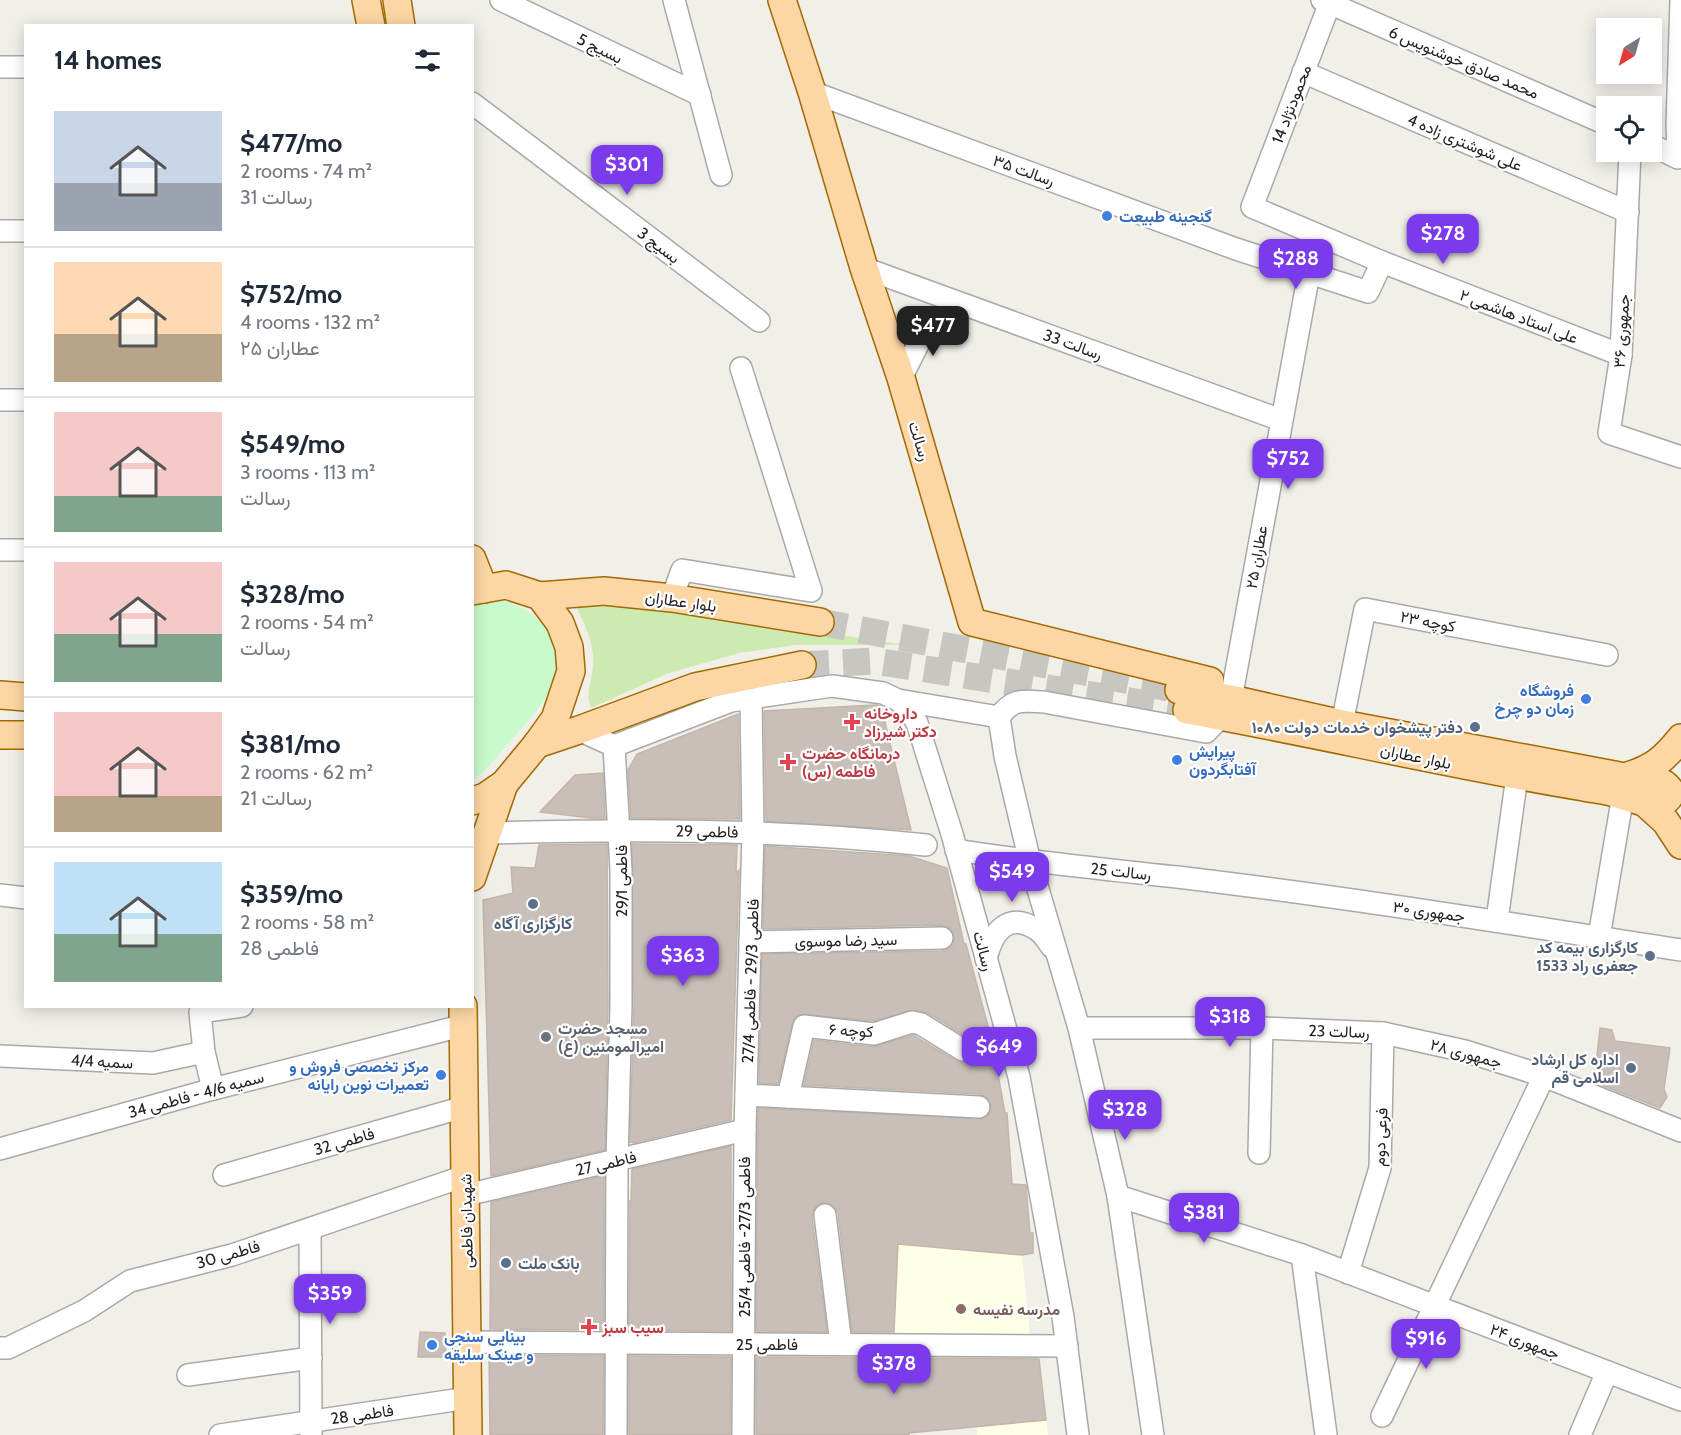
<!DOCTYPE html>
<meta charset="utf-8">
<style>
:root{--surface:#fff;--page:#f6f6f7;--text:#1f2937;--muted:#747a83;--line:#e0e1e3;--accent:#7c3aed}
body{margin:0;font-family:Cabin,Vazirmatn,sans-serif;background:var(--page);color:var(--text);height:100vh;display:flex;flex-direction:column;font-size:22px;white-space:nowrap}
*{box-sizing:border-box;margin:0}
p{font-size:20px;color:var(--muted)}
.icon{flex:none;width:33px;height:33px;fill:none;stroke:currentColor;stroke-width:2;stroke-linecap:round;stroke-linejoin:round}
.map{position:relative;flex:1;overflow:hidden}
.panel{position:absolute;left:24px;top:24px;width:450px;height:984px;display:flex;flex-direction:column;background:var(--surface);border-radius:0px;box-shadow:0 3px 15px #0003}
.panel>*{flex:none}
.needle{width:39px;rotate:217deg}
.tools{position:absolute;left:1596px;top:18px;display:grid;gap:12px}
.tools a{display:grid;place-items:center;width:66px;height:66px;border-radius:0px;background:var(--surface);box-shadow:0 3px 15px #0003;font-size:30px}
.price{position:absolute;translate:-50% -51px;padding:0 14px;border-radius:12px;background:var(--accent);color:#fff;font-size:20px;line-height:39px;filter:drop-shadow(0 2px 3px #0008)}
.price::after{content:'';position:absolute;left:50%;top:36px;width:18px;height:14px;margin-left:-9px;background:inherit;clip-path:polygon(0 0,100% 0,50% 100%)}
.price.active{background:#222;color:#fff}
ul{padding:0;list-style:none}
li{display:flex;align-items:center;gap:18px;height:150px;padding:0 30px}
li+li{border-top:2px solid var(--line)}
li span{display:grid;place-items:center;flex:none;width:168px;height:120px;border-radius:0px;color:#555}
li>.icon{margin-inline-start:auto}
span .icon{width:72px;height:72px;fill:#fffc;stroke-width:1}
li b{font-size:26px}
h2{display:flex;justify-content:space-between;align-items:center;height:72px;padding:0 30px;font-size:26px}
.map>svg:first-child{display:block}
.education{fill:#ffffe5}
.grass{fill:#cdebb0}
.park{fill:#c8facc}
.building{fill:#c7bfb8;stroke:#c4b6ab;stroke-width:1.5}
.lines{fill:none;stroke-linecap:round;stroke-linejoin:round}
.major-tunnel{stroke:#c8c6c1;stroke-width:27;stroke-dasharray:27 14;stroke-linecap:butt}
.minor-casing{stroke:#a9a9a9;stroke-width:24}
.major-casing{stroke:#a06b00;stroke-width:30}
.minor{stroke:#fff;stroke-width:21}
.major{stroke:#fcd6a4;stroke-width:27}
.shop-dot{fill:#3f7fe0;stroke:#fff;stroke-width:2}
.health-dot{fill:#e0444e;stroke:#fff;stroke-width:2}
.service-dot{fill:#5c6f8a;stroke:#fff;stroke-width:2}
.worship-dot{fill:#6b7280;stroke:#fff;stroke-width:2}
.education-dot{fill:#8d6e63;stroke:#fff;stroke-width:2}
.labels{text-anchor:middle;stroke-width:4.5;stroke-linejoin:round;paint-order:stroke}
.street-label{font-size:16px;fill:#222;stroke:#fff}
.shop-label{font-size:16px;font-weight:bold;fill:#366cbe;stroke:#fff;text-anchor:start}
.health-label{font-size:16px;font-weight:bold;fill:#be3a42;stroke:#fff;text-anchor:start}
.service-label{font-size:16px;font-weight:bold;fill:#4e5e75;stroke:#fff;text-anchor:end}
.worship-label{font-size:16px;font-weight:bold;fill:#5b616d;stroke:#fff;text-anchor:start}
.education-label{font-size:16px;font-weight:bold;fill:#785e54;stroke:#fff;text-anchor:start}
</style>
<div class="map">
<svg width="1681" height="1435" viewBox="0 0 1681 1435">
<rect width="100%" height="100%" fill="#f2efe9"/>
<g class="education">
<polygon points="897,1244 1022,1255 1030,1336 894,1337"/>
<polygon points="1046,1420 1048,1435 977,1435 977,1427"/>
</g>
<path class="grass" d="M600,598L906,645H795L739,653L669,673L591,708C585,692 592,682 593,667C595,643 584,624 575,604Z"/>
<path class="park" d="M498,600C533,606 566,637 555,675C549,700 528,721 511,740C499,754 488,770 473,780L472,604Z"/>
<g class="building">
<polygon points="875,705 881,706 911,830 766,821 764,711"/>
<polygon points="738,714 740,819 631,818 628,770 637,754"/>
<polygon points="603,773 605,818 590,818 540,812 575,775"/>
<polygon points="607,844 608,1005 605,1150 491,1176 483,900 513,893 511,867 535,868 539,845"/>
<polygon points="632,844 737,845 736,873 739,870 731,1120 633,1143 630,1142 634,1005"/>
<polygon points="765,846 909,856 947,868 964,944 966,944 992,1041 1005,1113 1007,1113 1012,1184 1026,1185 1030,1233 1033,1233 1033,1253 1022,1255 898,1244 894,1332 852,1332 838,1213 835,1207 824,1202 817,1205 813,1211 812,1217 827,1332 756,1331 758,1108 984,1119 989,1114 992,1107 986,1097 980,1094 804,1085 814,1040 873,1047 913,1035 956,1061 963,1063 970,1061 974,1056 974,1045 970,1039 928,1013 915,1010 873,1021 800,1014 795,1017 792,1023 778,1084 759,1083 762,954 942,951 948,949 953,945 955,937 949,927 942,925 763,929"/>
<polygon points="1600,1028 1612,1030 1615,1041 1670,1048 1664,1089 1667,1097 1660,1108 1594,1082"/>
<polygon points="731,1146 731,1331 629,1330 630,1200 631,1202 632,1169"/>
<polygon points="604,1176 604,1330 490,1329 491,1202"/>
<polygon points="420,1332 445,1333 446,1357 418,1357"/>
<polygon points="489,1355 604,1356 603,1435 490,1435"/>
<polygon points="629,1356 731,1357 730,1435 629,1435"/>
<polygon points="756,1357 1039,1359 1046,1420 909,1433 909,1435 756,1435"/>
</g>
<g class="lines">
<g class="major-tunnel">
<polyline points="820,622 1179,690"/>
<polyline points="802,665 875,661 1187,710"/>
</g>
<g class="minor-casing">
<g id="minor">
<polyline points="501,0 700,95"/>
<polyline points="674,0 721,175"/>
<polyline points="1322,0 1606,124"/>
<polyline points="1331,0 1252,207 1382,262 1621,355"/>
<polyline points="0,67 26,67"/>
<polyline points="1303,72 1628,212"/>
<polyline points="812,92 1236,249 1368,292 1382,262"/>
<polyline points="472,103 759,321"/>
<polyline points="1652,145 1678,158 1677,125 1681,0"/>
<polyline points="1630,152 1621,355 1609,433 1681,457"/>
<polyline points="0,231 26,231"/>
<polyline points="864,268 1281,420"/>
<polyline points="901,378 931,319"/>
<polyline points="0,400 26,400"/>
<polyline points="0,550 26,550"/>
<polyline points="672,598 682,570 811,591 741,368"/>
<polyline points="1231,699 1309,273"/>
<polyline points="898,700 999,717"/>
<polyline points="1342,724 1365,609 1607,655"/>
<polyline points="579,730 614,746 731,701 832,686 883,693 898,700 910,711 917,723 952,834 1019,1077 1063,1317 1078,1435"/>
<polyline points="614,746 621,870 621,1005 617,1161 616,1435"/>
<path d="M488,833C634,829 780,829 926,845"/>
<path d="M956,850C1030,862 1103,869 1177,877C1346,897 1513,924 1681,950"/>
<polyline points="0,895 26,898"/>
<polyline points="1497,920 1517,776"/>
<polyline points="1599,937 1623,795"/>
<polyline points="750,942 942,938"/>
<path d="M986,959C992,933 1007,911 1036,929C1043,933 1047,941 1052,947"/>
<polyline points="1079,1028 1262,1028 1383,1033 1465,1051 1544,1076 1681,1131"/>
<polyline points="0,1056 153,1063 204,1052"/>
<polyline points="213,1089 204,1052 200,1012 242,1006"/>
<polyline points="746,1095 979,1107"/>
<polyline points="788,1097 804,1026 874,1034 912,1022 921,1024 963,1050"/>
<polyline points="0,1149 213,1089 457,1027 463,1027"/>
<polyline points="1259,1153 1262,1028"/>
<polyline points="224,1175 464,1107"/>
<polyline points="466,1195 745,1130"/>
<polyline points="1118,1196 1302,1255 1681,1400"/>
<polyline points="825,1215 841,1344"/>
<polyline points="310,1229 311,1434"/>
<polyline points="1302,1255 1326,1435"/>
<polyline points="1348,1273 1380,1168 1383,1033"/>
<polyline points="467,1342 1067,1346"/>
<polyline points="0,1348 8,1348 84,1311 130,1281 232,1255 465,1176"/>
<polyline points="188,1375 311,1358"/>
<polyline points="1382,1416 1544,1076"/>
<polyline points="220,1435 468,1398"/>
<polyline points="743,1435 745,1130 753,832 751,699"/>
<path d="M1153,1435L1118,1196L1079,1028L1030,862L1005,756L999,717C1013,698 1022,701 1044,702L1206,732L1222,716"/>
<polyline points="1580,1435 1607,1372"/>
</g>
</g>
<g class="major-casing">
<g id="major">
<polyline points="366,0 371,26"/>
<polyline points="397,0 401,26"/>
<polyline points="782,0 812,92 864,268 901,378 972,622 1210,681"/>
<polyline points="472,559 484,589"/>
<polyline points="472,591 506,585 540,596 560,623 569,647 571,671 555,719 537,744 504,784 485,797 472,801"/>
<polyline points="540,596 604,591 672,598 820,622"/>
<path d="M1179,690L1231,699L1342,724L1625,777C1641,778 1663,776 1671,792C1665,816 1626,795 1611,792C1602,789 1593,789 1584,787C1451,765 1320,734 1187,710"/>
<polyline points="0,695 26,697"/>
<polyline points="0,735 26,735"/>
<polyline points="537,744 579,730 695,687 802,665"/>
<path d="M1628,776C1654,768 1664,759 1681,738"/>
<polyline points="1644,802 1666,822 1681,845"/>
<polyline points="472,877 504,784"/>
<polyline points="463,1006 468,1435"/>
</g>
</g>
<use href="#minor" class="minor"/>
<use href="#major" class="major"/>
</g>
<g class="shop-dot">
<circle cx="1107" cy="216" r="6"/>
<circle cx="1586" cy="699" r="6"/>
<circle cx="1177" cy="760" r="6"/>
<circle cx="441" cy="1075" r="6"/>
<circle cx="432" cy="1345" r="6"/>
</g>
<g class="health-dot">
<path d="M849 713h6v6h6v6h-6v6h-6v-6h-6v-6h6z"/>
<path d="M785 753h6v6h6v6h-6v6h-6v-6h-6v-6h6z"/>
<path d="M586 1318h6v6h6v6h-6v6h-6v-6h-6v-6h6z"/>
</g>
<g class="service-dot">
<circle cx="1475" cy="727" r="6"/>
<circle cx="533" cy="904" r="6"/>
<circle cx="1650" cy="956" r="6"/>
<circle cx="1631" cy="1068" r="6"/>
<circle cx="506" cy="1263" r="6"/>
</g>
<circle class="worship-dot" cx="546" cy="1037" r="6"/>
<circle class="education-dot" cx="961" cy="1309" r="6"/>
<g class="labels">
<g class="street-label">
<text transform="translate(600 48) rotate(26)" y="6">بسیج 5</text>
<text transform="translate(1464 62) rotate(23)" y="6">محمد صادق خوشنویس 6</text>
<text transform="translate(1291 104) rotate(-69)" y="6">محمودنژاد 14</text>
<text transform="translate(1465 142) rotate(23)" y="6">علی شوشتری زاده 4</text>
<text transform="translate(1024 170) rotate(20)" y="6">رسالت ۳۵</text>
<text transform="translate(659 245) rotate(37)" y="6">بسیج 3</text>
<text transform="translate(1519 316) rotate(21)" y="6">علی استاد هاشمی ۲</text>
<text transform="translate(1621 331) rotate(-86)" y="6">جمهوری ۳۶</text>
<text transform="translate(1073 344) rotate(20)" y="6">رسالت 33</text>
<text transform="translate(920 441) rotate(73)" y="6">رسالت</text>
<text transform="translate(1256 557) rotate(-80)" y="6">عطاران ۲۵</text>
<text transform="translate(681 601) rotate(8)" y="6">بلوار عطاران</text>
<text transform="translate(1428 621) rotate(11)" y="6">کوچه ۲۳</text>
<text transform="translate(1416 756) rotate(12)" y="6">بلوار عطاران</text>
<text transform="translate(707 831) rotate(1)" y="6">فاطمی 29</text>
<text transform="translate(1121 871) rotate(6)" y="6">رسالت 25</text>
<text transform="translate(621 881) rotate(-90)" y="6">فاطمی 29/1</text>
<text transform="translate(1429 911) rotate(8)" y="6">جمهوری ۳۰</text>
<text transform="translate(846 940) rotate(-1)" y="6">سید رضا موسوی</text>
<text transform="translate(984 951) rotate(75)" y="6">رسالت</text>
<text transform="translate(750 981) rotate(-88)" y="6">فاطمی 29/3 - فاطمی 27/4</text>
<text transform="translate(851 1030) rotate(3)" y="6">کوچه ۶</text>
<text transform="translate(1339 1031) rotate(2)" y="6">رسالت 23</text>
<text transform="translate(1466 1053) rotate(15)" y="6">جمهوری ۲۸</text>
<text transform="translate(102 1061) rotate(3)" y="6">سمیه 4/4</text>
<text transform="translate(196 1094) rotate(-15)" y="6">سمیه 4/6 - فاطمی 34</text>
<text transform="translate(1380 1137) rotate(-87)" y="6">فرعی دوم</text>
<text transform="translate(344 1141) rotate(-16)" y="6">فاطمی 32</text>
<text transform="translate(606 1163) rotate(-13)" y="6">فاطمی 27</text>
<text transform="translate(466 1221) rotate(-91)" y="6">شهیدان فاطمی</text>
<text transform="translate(744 1237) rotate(-90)" y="6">فاطمی 27/3- فاطمی 25/4</text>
<text transform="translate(228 1254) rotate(-16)" y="6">فاطمی 30</text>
<text transform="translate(1525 1341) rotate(21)" y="6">جمهوری ۲۴</text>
<text x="767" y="1350">فاطمی 25</text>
<text transform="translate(362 1414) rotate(-8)" y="6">فاطمی 28</text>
</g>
<g class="shop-label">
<text x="1119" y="222">گنجینه طبیعت</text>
<text x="1574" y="696" text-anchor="end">فروشگاه<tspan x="1574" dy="18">زمان دو چرخ</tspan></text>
<text x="1189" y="757">پیرایش<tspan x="1189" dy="18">آفتابگردون</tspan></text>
<text x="429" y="1072" text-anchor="end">مرکز تخصصی فروش و<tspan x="429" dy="18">تعمیرات نوین رایانه</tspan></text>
<text x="444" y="1342">بینایی سنجی<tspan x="444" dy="18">و عینک سلیقه</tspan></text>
</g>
<g class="health-label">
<text x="864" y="719">داروخانه<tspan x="864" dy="18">دکتر شیرزاد</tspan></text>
<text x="802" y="759">درمانگاه حضرت<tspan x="802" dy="18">فاطمه (س)</tspan></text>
<text x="602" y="1333">سیب سبز</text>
</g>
<g class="service-label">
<text x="1463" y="733">دفتر پیشخوان خدمات دولت ۱۰۸۰</text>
<text x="533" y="929" text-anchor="middle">کارگزاری آگاه</text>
<text x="1638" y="953">کارگزاری بیمه کد<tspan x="1638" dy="18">1533 جعفری راد</tspan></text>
<text x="1619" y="1065">اداره کل ارشاد<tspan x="1619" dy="18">اسلامی قم</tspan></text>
<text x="518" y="1269" text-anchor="start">بانک ملت</text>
</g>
<g class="worship-label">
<text x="558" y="1034">مسجد حضرت<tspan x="558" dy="18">امیرالمومنین (ع)</tspan></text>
</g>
<g class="education-label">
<text x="973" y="1315">مدرسه نفیسه</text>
</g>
</g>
</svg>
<div class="tools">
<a><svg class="needle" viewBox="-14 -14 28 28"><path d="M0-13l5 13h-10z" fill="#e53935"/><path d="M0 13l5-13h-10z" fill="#747a83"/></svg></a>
<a><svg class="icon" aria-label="locate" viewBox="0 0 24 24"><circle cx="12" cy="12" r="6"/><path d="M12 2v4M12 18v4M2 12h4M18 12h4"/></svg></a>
</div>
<b class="price" style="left:627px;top:196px">$301</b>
<b class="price" style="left:1443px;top:265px">$278</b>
<b class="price" style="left:1296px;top:290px">$288</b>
<b class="price active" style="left:933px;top:357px">$477</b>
<b class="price" style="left:1288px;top:490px">$752</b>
<b class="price" style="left:1012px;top:903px">$549</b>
<b class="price" style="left:683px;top:987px">$363</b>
<b class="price" style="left:1230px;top:1048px">$318</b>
<b class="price" style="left:999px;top:1078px">$649</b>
<b class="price" style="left:1125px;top:1141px">$328</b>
<b class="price" style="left:1204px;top:1244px">$381</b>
<b class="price" style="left:330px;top:1325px">$359</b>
<b class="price" style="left:1426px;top:1370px">$916</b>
<b class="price" style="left:894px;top:1395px">$378</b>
<section class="panel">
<h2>14 homes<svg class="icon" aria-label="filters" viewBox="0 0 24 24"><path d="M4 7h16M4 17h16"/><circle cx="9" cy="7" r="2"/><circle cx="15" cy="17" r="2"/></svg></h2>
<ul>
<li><span style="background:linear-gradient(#c9d6e8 60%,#9aa5b1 0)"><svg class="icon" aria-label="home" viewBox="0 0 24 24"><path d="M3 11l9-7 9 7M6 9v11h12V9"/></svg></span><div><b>$477/mo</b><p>2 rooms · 74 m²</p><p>رسالت 31</p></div></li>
<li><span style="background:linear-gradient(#ffd9b3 60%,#b9a48a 0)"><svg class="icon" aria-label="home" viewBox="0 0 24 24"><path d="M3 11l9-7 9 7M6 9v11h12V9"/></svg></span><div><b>$752/mo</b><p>4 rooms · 132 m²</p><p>عطاران ۲۵</p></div></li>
<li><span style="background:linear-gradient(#f6c9c9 70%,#7fa58c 0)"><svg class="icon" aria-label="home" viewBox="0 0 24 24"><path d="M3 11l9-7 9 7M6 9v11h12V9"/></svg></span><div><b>$549/mo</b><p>3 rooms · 113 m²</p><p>رسالت</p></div></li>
<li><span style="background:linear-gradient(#f6c9c9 60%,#7fa58c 0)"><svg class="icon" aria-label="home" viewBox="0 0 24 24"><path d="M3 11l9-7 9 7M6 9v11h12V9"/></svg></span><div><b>$328/mo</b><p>2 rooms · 54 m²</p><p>رسالت</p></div></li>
<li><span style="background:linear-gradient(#f6c9c9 70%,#b9a48a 0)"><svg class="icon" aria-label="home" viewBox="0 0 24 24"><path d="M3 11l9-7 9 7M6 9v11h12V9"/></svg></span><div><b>$381/mo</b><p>2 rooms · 62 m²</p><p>رسالت 21</p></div></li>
<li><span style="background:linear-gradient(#bfe0f5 60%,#7fa58c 0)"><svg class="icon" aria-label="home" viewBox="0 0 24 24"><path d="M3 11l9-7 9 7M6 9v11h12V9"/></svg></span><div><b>$359/mo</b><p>2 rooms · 58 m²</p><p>فاطمی 28</p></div></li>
</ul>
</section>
</div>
